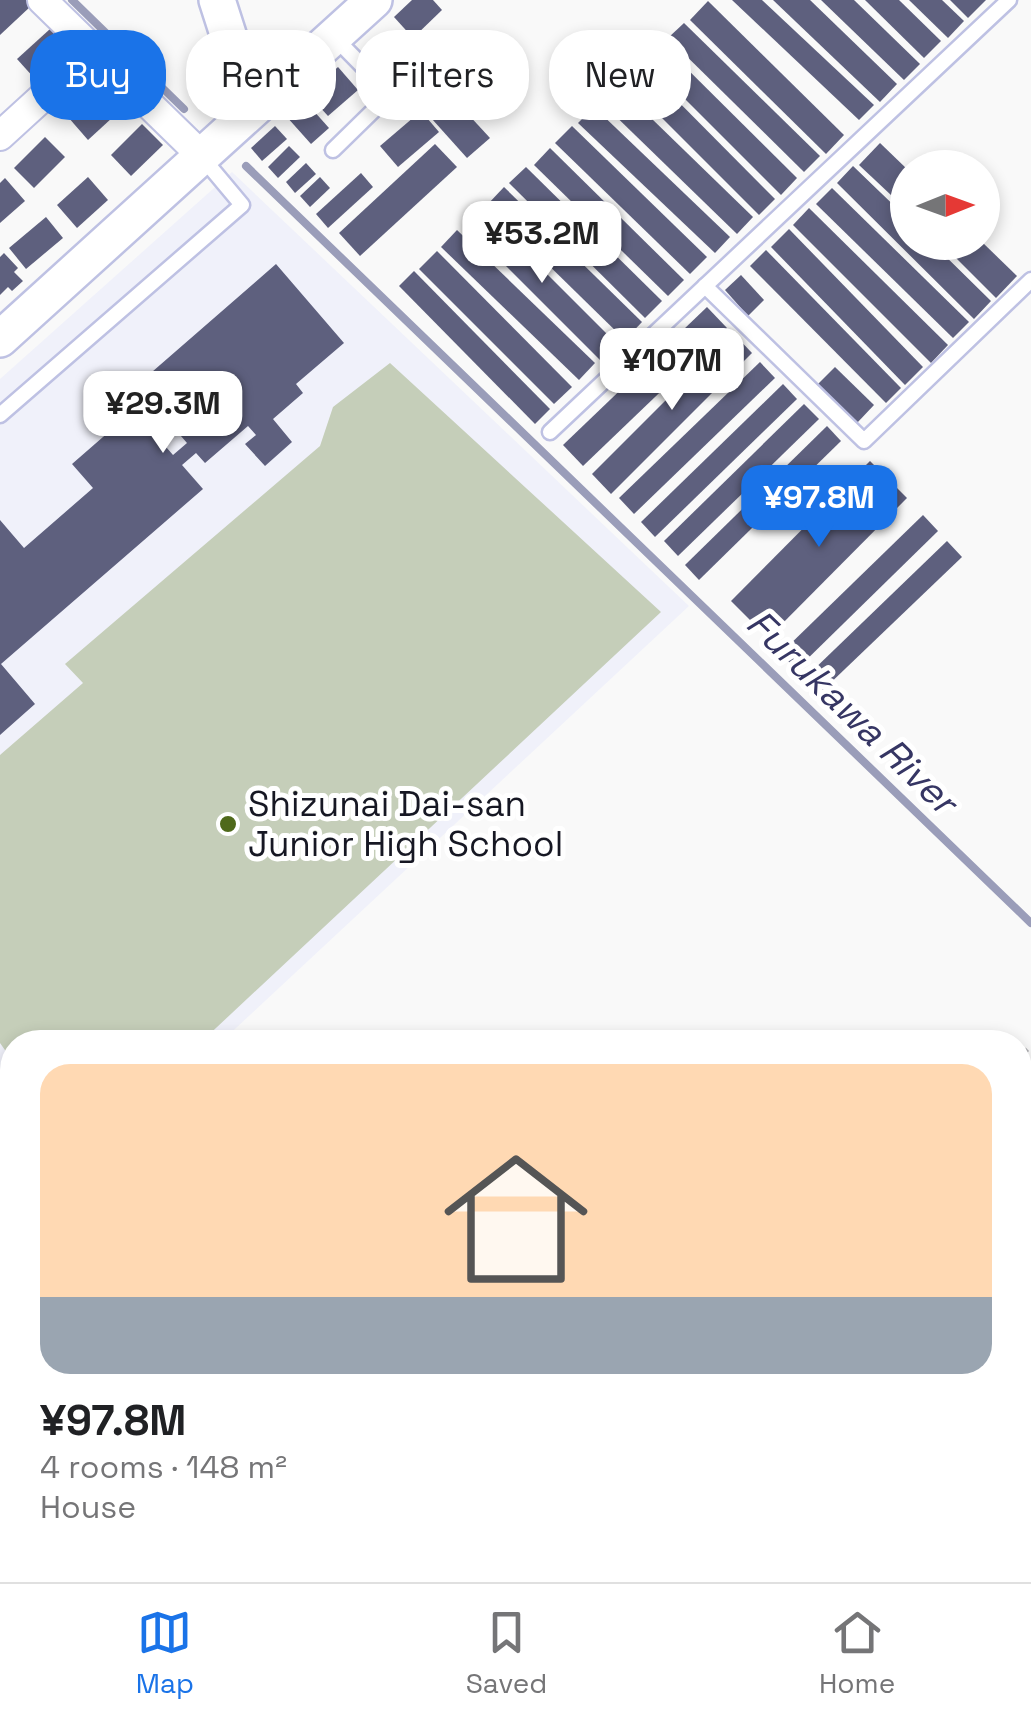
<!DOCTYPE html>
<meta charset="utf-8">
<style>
:root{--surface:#fff;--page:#f6f6f6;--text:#202124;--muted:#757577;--line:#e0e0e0;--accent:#1a73e8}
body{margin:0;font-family:"Space Grotesk",sans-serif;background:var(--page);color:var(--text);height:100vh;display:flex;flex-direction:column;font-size:38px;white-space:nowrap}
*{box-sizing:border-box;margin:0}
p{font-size:32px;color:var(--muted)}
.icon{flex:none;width:55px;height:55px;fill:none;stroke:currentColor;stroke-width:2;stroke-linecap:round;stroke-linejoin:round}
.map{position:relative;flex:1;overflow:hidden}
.drawer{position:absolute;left:0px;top:1030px;width:1032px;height:552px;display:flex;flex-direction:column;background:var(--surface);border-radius:40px 40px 0 0;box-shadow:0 5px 15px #0003}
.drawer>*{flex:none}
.guide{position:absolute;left:30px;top:30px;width:972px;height:90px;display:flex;gap:20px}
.needle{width:65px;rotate:89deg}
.tools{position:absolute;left:890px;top:150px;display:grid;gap:20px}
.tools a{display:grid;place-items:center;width:110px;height:110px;border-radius:50%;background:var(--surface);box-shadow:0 5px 15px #0003;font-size:50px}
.price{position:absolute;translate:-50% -85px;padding:0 22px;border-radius:20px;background:#fff;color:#222;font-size:32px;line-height:65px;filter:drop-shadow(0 2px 5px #0008)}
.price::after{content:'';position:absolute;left:50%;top:60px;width:30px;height:22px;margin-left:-15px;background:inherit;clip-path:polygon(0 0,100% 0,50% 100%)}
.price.active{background:var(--accent);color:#fff}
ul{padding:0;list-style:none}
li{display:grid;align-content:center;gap:20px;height:530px;padding:0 40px}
li span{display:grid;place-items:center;height:310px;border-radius:30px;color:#555}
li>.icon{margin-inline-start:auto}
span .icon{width:180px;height:180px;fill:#fffc;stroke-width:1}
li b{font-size:42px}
.pill{padding:0 35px;border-radius:40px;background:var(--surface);box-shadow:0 5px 15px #0003;font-size:35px;line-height:90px}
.pill.active{background:var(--accent);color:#fff}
.tabs{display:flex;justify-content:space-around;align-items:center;height:140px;border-top:2px solid var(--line);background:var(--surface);font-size:28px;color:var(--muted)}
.tabs a{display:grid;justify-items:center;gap:5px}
.tabs .active{color:var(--accent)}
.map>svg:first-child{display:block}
.built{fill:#f0f1fa}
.green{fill:#c5ceb9}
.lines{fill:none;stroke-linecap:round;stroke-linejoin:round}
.stream{stroke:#9a9db9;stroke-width:8}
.building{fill:#5e607e}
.service-casing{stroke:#bec1e3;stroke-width:19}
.minor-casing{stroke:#bec1e3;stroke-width:32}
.tertiary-casing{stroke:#bec1e3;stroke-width:40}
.path{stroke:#aeaeb2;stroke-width:5;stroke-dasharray:10 5;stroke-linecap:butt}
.service{stroke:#fff;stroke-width:14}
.minor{stroke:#fff;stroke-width:28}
.tertiary{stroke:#fff;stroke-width:35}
.poi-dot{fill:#4f691b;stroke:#fff;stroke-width:4}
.labels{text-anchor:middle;stroke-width:10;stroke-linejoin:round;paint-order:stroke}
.poi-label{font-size:35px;fill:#161723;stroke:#fff;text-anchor:start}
.water-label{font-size:38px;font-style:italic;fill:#363664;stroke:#fff}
</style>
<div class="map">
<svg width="1031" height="1582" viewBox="0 0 1031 1582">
<rect width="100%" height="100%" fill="#f9f9f9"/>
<polygon class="built" points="232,172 689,606 221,1042 12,1042 12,1100 0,1082 0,379"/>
<polygon class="green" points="390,363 661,612 201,1042 12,1042 12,1060 0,1043 0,755 83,683 65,664 320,446 333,407"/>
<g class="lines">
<g class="stream">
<polyline points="72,0 184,109"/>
<polyline points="246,166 1031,923"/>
</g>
</g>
<g class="building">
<polygon points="0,0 26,0 31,6 0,35"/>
<polygon points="412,0 433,0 442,10 413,38 394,17"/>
<polygon points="732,0 762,0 874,105 859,120"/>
<polygon points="773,0 810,0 897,84 880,102"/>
<polygon points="821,0 854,0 920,64 904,80"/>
<polygon points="865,0 899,0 941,41 924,58"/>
<polygon points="909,0 942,0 964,21 948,38"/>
<polygon points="950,0 986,0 968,18"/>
<polygon points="708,1 844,135 826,154 690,20"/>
<polygon points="684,23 820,156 804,172 668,38"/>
<polygon points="50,29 68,49 35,79 17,59"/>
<polygon points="434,34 451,53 441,62 424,43"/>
<polygon points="661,43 797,178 781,195 645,59"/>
<polygon points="640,63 775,199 759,215 624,80"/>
<polygon points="338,67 358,90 328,116 308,94"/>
<polygon points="437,82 448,94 430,111 418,99"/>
<polygon points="105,83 125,106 88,140 68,117"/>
<polygon points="616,84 753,217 737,234 600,101"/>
<polygon points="454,99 490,138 467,158 432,119"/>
<polygon points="304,100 329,128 311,144 286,116"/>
<polygon points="594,107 730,237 715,253 578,123"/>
<polygon points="421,111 439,132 398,167 380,146"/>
<polygon points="142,124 163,145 131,176 111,155"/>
<polygon points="275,126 287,139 262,161 251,148"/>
<polygon points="572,126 707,257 690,274 555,143"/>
<polygon points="45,137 65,157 34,188 14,168"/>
<polygon points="880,143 908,170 908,211 859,165"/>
<polygon points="435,144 457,167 360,256 339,233"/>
<polygon points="289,146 300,157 278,178 268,167"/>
<polygon points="550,148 684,280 668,296 534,165"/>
<polygon points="306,163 316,174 295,193 286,182"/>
<polygon points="853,166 908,219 908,242 931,242 991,301 974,319 837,183"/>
<polygon points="526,167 662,301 645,318 509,183"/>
<polygon points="361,173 373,187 328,228 316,214"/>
<polygon points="88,177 108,200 77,228 57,205"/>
<polygon points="320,177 330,188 310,207 300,196"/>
<polygon points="5,178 25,201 0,223 0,183"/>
<polygon points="504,187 642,322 625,340 487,205"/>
<polygon points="832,188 969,322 953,338 816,204"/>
<polygon points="809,208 948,345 931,363 793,225"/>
<polygon points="482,209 619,346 603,363 466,226"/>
<polygon points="46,217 63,238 26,269 9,248"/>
<polygon points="789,229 923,367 905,385 771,247"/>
<polygon points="457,230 595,363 579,380 441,247"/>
<polygon points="940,242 982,242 1017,276 996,298"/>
<polygon points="766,250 901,388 886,403 750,266"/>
<polygon points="437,251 572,387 554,404 419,269"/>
<polygon points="4,253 18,268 14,272 23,281 12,291 8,287 0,295 0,257"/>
<polygon points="276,264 344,343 296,384 303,393 273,419 292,442 265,466 245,444 256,435 248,426 205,463 196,453 182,465 203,489 1,664 35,704 0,735 0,520 24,548 93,488 72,464 134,410 173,455 187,443 137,385"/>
<polygon points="414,271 550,409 535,424 399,286"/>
<polygon points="741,275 764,300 748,316 725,290"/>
<polygon points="707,307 727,328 583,466 563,445"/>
<polygon points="733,333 752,353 611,494 592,474"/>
<polygon points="760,362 775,378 634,514 619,498"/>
<polygon points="835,367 874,405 857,423 818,384"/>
<polygon points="783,384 797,399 655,537 641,522"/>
<polygon points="804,404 819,419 678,556 664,541"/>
<polygon points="827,426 841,441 699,580 685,565"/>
<polygon points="870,461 907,498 768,638 731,601"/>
<polygon points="923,515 938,531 796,670 781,653"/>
<polygon points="947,541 962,557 822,691 807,676"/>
<polygon points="1031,1208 1031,1240 1020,1251 1020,1219"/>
<polygon points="1031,1250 1031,1282 1020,1293 1020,1260"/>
<polygon points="1031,1290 1031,1321 1020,1331 1020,1301"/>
<polygon points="1031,1330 1031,1361 1020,1371 1020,1340"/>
<polygon points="650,1570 681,1570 669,1582 637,1582"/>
<polygon points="691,1570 722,1570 710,1582 679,1582"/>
<polygon points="732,1570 762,1570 750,1582 719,1582"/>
<polygon points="774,1570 805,1570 792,1582 761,1582"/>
<polygon points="814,1570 829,1570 835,1577 830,1582 801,1582"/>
</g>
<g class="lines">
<g class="service-casing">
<g id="service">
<polyline points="334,37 390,94"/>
<polyline points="333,150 418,67"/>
<polyline points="705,286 864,441 1031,280"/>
<polyline points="0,415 242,205 201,156"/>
<polyline points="550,432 1009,0"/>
</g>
</g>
<g class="minor-casing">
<g id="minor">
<polyline points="42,0 201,155"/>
<polyline points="0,136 93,51"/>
</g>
</g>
<g class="tertiary-casing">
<g id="tertiary">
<polyline points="217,0 252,109"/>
<polyline points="0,339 374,0"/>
</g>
</g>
<g class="path">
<polyline points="1020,1056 1031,1046"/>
<polyline points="451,1582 463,1570"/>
</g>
<use href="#service" class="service"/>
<use href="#minor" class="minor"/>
<use href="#tertiary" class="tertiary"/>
</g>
<circle class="poi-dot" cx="228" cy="824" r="10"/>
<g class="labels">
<g class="poi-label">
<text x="248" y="816">Shizunai Dai-san<tspan x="248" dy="40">Junior High School</tspan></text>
</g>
<g class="water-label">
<text transform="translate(852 712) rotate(44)" y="13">Furukawa River</text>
</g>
</g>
</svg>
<div class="tools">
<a><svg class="needle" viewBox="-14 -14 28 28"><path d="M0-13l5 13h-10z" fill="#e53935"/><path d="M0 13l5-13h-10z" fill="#757577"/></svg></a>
</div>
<b class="price" style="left:542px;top:286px">¥53.2M</b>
<b class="price" style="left:672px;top:413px">¥107M</b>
<b class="price" style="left:163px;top:456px">¥29.3M</b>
<b class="price active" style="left:819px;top:550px">¥97.8M</b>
<div class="guide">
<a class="pill active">Buy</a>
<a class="pill">Rent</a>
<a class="pill">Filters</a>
<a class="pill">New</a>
</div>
<section class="drawer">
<ul>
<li><span style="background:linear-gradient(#ffd9b3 75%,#9aa5b1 0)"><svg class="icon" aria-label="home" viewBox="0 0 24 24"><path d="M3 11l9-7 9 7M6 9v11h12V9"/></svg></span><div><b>¥97.8M</b><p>4 rooms · 148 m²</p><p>House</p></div></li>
</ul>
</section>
</div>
<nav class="tabs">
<a class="active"><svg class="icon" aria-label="map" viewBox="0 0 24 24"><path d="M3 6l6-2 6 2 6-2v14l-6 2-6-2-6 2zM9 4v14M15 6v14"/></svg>Map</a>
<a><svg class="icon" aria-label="saved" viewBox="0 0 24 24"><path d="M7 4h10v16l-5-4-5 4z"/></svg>Saved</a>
<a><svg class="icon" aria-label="home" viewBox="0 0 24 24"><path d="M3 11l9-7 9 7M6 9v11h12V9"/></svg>Home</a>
</nav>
